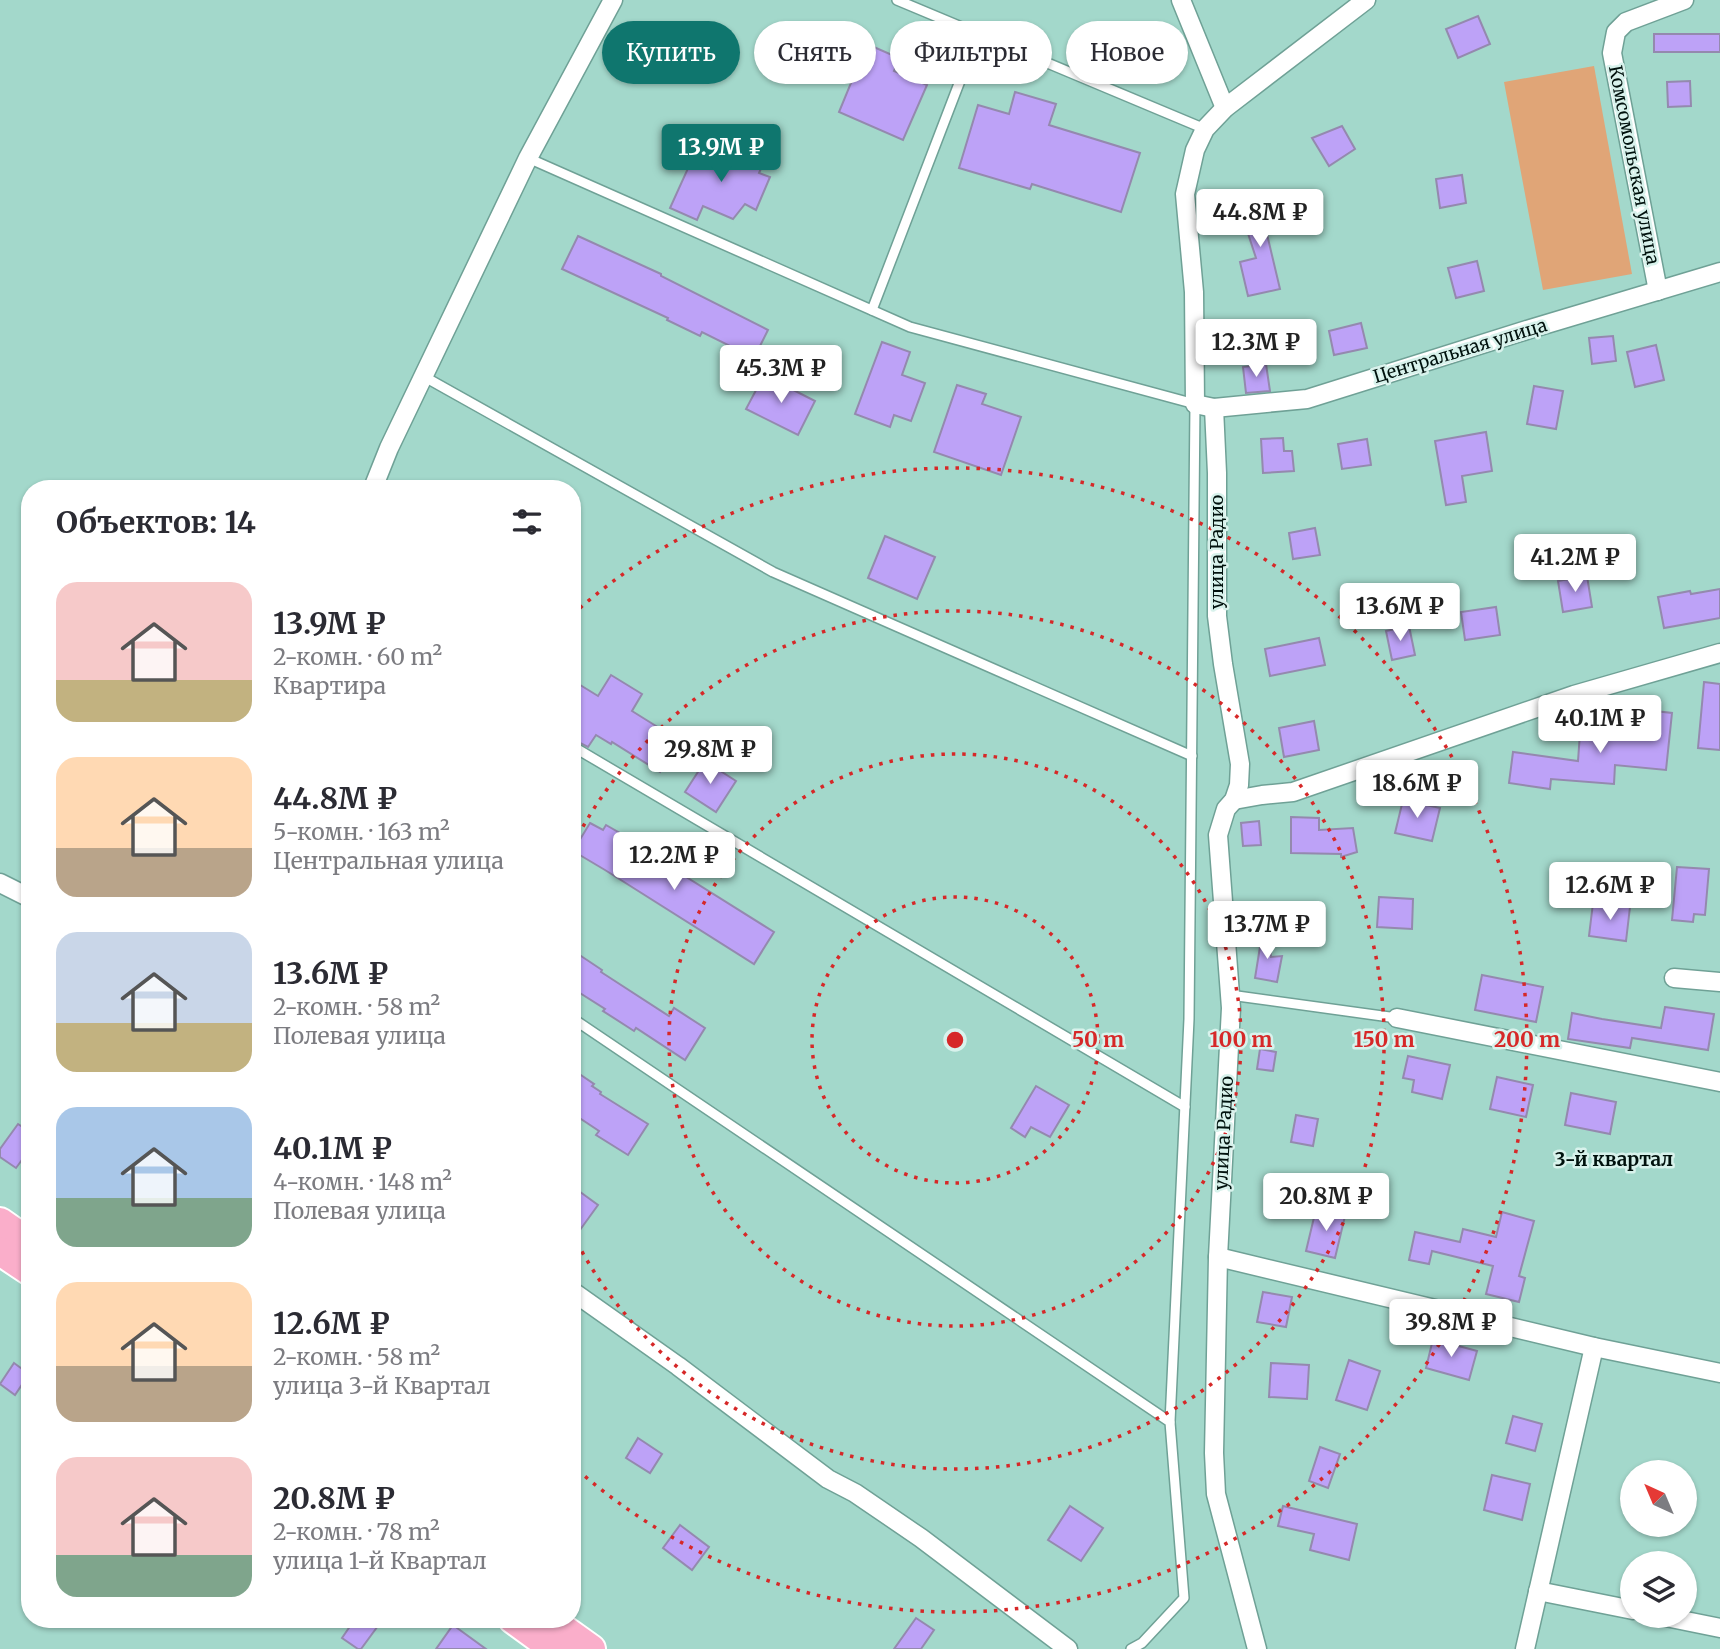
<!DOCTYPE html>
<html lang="ru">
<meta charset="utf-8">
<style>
:root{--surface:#fff;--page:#f2f2f3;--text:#2b2b33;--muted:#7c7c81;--accent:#0f766e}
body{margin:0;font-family:Merriweather,serif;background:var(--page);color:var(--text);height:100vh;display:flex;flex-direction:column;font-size:26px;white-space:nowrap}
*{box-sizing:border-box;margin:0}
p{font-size:23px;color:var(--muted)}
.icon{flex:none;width:38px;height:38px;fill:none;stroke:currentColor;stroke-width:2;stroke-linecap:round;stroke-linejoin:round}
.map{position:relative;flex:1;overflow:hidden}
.side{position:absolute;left:21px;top:480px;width:560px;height:1148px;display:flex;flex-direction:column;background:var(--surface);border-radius:28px;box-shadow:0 2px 5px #0004}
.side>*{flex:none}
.guide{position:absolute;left:602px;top:21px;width:665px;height:63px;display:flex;gap:14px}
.needle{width:46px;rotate:316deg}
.tools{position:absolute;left:1620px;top:1460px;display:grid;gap:14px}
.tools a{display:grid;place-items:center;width:77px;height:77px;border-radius:50%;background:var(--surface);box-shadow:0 2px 5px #0004;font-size:35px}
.price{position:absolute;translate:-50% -60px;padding:0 16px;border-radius:7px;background:#fff;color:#222;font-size:23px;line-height:46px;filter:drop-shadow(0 2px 4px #0008)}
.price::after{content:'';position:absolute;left:50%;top:42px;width:21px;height:16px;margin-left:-10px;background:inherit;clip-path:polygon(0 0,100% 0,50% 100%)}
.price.active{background:var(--accent);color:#fff}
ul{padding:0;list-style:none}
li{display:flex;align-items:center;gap:21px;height:175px;padding:0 35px}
li span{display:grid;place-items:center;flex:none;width:196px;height:140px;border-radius:21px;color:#555}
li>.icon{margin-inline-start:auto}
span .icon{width:84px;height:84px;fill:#fffc;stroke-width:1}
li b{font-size:30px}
h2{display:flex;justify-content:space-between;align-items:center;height:84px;padding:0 35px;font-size:30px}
.pill{padding:0 24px;border-radius:32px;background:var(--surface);box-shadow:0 2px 5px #0004;font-size:24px;line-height:63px}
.pill.active{background:var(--accent);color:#fff}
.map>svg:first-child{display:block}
.green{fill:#e0a577}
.building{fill:#bda2f7;stroke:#9489ae;stroke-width:2}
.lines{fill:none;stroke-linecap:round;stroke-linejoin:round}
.service-casing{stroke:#6fa196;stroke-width:12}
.minor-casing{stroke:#6fa196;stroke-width:21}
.primary-casing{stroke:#fff;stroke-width:32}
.path{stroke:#5f857c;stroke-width:3.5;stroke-dasharray:3.5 5;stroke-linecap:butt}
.service{stroke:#fff;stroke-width:9}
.minor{stroke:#fff;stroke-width:18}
.primary{stroke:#faaeca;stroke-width:28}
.ring{fill:none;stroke:#d62828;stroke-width:3.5;stroke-dasharray:3.5 7}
.labels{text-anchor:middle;stroke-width:5;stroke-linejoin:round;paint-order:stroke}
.street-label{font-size:18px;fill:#00110d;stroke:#d8f2ec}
.neighbourhood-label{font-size:19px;font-weight:bold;fill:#00110d;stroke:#d8f2ec}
.centre{fill:#d62828;stroke:#d8f2ec;stroke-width:3.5}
.ring-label{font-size:21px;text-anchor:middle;font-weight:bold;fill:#d62828;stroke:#d8f2ec;stroke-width:5;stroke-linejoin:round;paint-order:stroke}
</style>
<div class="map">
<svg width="1720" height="1649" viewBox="0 0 1720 1649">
<rect width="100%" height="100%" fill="#a3d8cb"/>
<polygon class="green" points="1594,66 1632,274 1543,290 1504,82"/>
<g class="building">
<polygon points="1478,16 1490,44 1458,58 1446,29"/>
<rect x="1654" y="34" width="66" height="18"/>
<polygon points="867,44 899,58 894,71 927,85 903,140 839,112"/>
<polygon points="1690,81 1691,106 1668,107 1667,82"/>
<polygon points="1015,92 1056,104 1049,125 1140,153 1121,212 1032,184 1030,189 959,168 978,105 1009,114"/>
<polygon points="1342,126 1355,149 1329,166 1312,138"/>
<polygon points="720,143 764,162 759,173 770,177 756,210 745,204 733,219 703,206 697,220 670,208 694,155 712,163"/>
<polygon points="1462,175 1466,203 1440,208 1436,179"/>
<polygon points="1272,199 1280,225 1266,230 1280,289 1248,296 1240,262 1256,258 1240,209"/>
<polygon points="578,236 661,274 661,276 768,330 754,358 702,332 700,336 667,320 668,318 562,269"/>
<polygon points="1477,261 1484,291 1456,298 1448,268"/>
<polygon points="1361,323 1367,348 1334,355 1329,331"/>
<polygon points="1613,336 1616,361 1592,364 1589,338"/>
<polygon points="882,342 910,352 902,375 925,383 911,421 894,415 890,427 855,414"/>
<polygon points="1656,345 1664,380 1635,387 1627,352"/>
<polygon points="1266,364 1270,391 1246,393 1243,367"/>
<polygon points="764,375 815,401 798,435 746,409"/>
<polygon points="957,385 986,394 982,404 1021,417 1001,475 934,452"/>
<polygon points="1534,386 1563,391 1556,429 1527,424"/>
<polygon points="1486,432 1492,471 1462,476 1466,502 1446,505 1435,441"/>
<polygon points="1283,438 1284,451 1292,451 1294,471 1263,473 1261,439"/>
<polygon points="1367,439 1371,465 1342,469 1338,444"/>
<polygon points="1315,528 1320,555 1293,559 1289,533"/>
<polygon points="885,536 935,557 917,599 868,578"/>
<polygon points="1587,576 1592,607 1563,612 1558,581"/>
<polygon points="1720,589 1720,618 1664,628 1658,597 1690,591 1691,594"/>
<polygon points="1496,607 1500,635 1465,640 1461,612"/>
<polygon points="1409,626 1415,655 1392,660 1386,631"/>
<polygon points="1319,638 1325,665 1270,676 1265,649"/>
<polygon points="611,675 642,694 632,711 680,741 660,772 612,742 611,744 596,735 588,747 572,739 572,680 598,696"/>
<polygon points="1704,682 1720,684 1720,750 1698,748"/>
<polygon points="1637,709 1672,713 1666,770 1615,765 1614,784 1551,779 1550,789 1509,783 1513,752 1578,761 1580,733 1635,737"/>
<polygon points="1314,721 1319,750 1284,757 1279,728"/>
<polygon points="705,761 736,781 716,812 685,792"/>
<polygon points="1403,800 1440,808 1432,841 1395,833"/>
<polygon points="1291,817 1319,818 1319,830 1353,828 1357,852 1341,857 1341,854 1291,853"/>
<polygon points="1259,821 1261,845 1243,846 1241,823"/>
<polygon points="590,823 603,830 606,825 625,836 624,838 774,932 754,964 605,870 573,851"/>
<polygon points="1677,867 1709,869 1705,915 1694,914 1693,922 1672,920"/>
<polygon points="1379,897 1413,899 1412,929 1377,927"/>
<polygon points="1593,903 1630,907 1626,941 1589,936"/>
<polygon points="1263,928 1268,928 1271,957 1282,956 1277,982 1255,978"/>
<polygon points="572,950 602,970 601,972 669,1016 674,1008 705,1028 685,1060 636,1028 634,1031 603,1011 605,1009 572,988"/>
<polygon points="1482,975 1543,987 1536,1022 1475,1010"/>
<polygon points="1665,1007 1714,1014 1708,1050 1632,1038 1630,1048 1568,1039 1572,1013 1602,1019 1661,1028"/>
<polygon points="1260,1049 1276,1052 1273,1071 1257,1069"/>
<polygon points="1408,1056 1450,1065 1442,1099 1412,1092 1414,1080 1403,1078"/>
<polygon points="572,1069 594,1084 592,1086 601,1092 600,1094 648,1124 628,1155 596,1135 599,1131 572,1113"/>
<polygon points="1497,1077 1533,1085 1526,1117 1490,1109"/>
<polygon points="1036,1086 1069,1105 1050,1137 1031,1127 1025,1137 1011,1128"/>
<polygon points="1571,1093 1616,1102 1610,1134 1565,1125"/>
<polygon points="1296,1115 1318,1119 1313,1146 1291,1142"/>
<polygon points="18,1124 30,1132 30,1149 16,1168 0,1157 0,1149"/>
<polygon points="572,1186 598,1205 572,1241"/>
<polygon points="1316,1209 1345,1216 1335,1258 1306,1251"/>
<polygon points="1502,1212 1534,1221 1519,1276 1525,1278 1519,1302 1486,1294 1493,1266 1432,1251 1429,1264 1409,1260 1415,1232 1460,1242 1463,1229 1496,1237"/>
<polygon points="1263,1292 1292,1297 1286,1327 1257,1322"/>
<polygon points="1433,1339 1477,1351 1469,1380 1426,1368"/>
<polygon points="1349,1360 1380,1371 1367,1410 1336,1400"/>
<polygon points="14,1363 29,1374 15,1395 0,1384"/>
<polygon points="1271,1363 1309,1365 1307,1399 1269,1397"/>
<polygon points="1513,1416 1542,1424 1535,1451 1506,1443"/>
<polygon points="638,1438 662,1454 650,1473 626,1458"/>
<polygon points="1320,1447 1340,1454 1328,1488 1309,1481"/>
<polygon points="1492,1475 1530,1484 1522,1520 1484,1510"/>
<polygon points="1070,1506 1103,1528 1081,1561 1048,1540"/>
<polygon points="1283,1506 1357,1524 1349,1560 1310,1550 1314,1534 1278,1526"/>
<polygon points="680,1525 709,1547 692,1570 663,1548"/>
<polygon points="916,1618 934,1630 921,1649 894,1649"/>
<polygon points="355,1619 383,1619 361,1649 358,1649 342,1638"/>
<polygon points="453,1625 486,1649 436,1649"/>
</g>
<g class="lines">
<g class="service-casing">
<g id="service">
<polyline points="897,0 1205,129"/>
<polyline points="528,158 910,327 1195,404 1189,1019 1170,1422"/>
<polyline points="872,310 978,34"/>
<polyline points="423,376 773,572 1192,756"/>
<polyline points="572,746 1185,1107"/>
<polyline points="1230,995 1397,1018"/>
<polyline points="572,1018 1170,1422 1184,1598 1142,1643 1131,1649"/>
</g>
</g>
<g class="minor-casing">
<g id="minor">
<polyline points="1181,0 1225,108"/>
<polyline points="1366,0 1225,108 1205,129 1195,150 1185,194 1194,292 1195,404 1214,408 1307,399 1530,329 1720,272"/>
<polyline points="1658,291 1612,53 1616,32 1626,22 1684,0"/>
<polyline points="1214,408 1217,473 1217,616 1223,664 1240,764 1239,785 1234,800 1226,809 1218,835 1231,1008 1218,1257 1214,1453 1216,1494 1257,1649"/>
<polyline points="373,488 389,448 528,158 613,0"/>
<polyline points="1234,800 1262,795 1293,792 1574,695 1720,653"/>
<polyline points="0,883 30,898"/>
<polyline points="1674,978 1720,982"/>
<polyline points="1397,1018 1720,1082"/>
<polyline points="1218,1257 1594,1347 1720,1373"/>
<polyline points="572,1291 678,1366 828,1479 855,1493 921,1538 1068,1649"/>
<polyline points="1538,1591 1633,1610"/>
<polyline points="1656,1615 1720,1628"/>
<polyline points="1525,1649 1594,1347"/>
</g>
</g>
<g class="primary-casing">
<g id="primary">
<polyline points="0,1222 30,1243"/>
<polyline points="0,1251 30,1271"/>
<polyline points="513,1619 554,1649"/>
<polyline points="549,1619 591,1649"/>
</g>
</g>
<polyline class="path" points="478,1619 491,1628"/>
<use href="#service" class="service"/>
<use href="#minor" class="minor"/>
<use href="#primary" class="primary"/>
</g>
<g class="ring">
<circle cx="955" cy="1040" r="143"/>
<circle cx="955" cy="1040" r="286"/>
<path d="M573 845A429 429 0 1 1 573 1235"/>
<path d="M572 615A572 572 0 1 1 572 1465"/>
</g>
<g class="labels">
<g class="street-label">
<text transform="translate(1634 165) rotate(79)" y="6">Комсомольская улица</text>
<text transform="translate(1460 351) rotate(-17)" y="6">Центральная улица</text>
<text transform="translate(1217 552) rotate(-90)" y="6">улица Радио</text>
<text transform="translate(1224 1133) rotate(-87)" y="6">улица Радио</text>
</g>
<g class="neighbourhood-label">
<text x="1614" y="1166">3-й квартал</text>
</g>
</g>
<circle cx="955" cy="1040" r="10" class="centre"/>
<g class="ring-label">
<text x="1098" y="1047">50 m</text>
<text x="1241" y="1047">100 m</text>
<text x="1384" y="1047">150 m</text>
<text x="1527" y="1047">200 m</text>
</g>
</svg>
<div class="tools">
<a><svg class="needle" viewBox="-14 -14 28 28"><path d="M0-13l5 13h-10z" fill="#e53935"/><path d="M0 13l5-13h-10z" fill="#7c7c81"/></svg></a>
<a><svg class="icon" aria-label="layers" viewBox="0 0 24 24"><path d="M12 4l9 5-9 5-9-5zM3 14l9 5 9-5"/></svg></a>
</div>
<b class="price active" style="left:721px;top:184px">13.9M ₽</b>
<b class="price" style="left:1260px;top:249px">44.8M ₽</b>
<b class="price" style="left:1256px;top:379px">12.3M ₽</b>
<b class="price" style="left:781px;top:405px">45.3M ₽</b>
<b class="price" style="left:1575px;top:594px">41.2M ₽</b>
<b class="price" style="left:1400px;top:643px">13.6M ₽</b>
<b class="price" style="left:1600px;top:755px">40.1M ₽</b>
<b class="price" style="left:710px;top:786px">29.8M ₽</b>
<b class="price" style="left:1417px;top:820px">18.6M ₽</b>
<b class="price" style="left:674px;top:892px">12.2M ₽</b>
<b class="price" style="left:1610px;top:922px">12.6M ₽</b>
<b class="price" style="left:1267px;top:961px">13.7M ₽</b>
<b class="price" style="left:1326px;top:1233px">20.8M ₽</b>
<b class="price" style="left:1451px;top:1359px">39.8M ₽</b>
<div class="guide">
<a class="pill active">Купить</a>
<a class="pill">Снять</a>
<a class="pill">Фильтры</a>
<a class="pill">Новое</a>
</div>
<section class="side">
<h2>Объектов: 14<svg class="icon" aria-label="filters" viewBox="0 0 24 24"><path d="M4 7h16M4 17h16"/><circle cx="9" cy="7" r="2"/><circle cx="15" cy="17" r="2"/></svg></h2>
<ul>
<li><span style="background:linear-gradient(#f6c9c9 70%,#c2b280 0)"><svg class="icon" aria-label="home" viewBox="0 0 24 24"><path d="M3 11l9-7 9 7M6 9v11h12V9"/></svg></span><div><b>13.9M ₽</b><p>2-комн. · 60 m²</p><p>Квартира</p></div></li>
<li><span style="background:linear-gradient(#ffd9b3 65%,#b9a48a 0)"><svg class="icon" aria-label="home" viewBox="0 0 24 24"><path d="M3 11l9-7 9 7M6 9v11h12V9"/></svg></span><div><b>44.8M ₽</b><p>5-комн. · 163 m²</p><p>Центральная улица</p></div></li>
<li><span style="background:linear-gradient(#c9d6e8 65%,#c2b280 0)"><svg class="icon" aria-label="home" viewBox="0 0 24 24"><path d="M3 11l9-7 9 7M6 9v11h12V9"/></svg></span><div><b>13.6M ₽</b><p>2-комн. · 58 m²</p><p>Полевая улица</p></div></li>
<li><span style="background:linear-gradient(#a9c7e8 65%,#7fa58c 0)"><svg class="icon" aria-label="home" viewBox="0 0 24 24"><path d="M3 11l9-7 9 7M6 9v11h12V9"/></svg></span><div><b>40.1M ₽</b><p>4-комн. · 148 m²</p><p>Полевая улица</p></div></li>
<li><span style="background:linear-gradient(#ffd9b3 60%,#b9a48a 0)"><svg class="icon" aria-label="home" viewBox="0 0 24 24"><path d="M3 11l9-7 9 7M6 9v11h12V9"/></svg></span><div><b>12.6M ₽</b><p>2-комн. · 58 m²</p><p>улица 3-й Квартал</p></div></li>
<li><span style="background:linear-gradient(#f6c9c9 70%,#7fa58c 0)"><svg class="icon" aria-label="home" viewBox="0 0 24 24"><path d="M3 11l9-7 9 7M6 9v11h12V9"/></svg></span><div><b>20.8M ₽</b><p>2-комн. · 78 m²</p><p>улица 1-й Квартал</p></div></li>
</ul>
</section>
</div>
